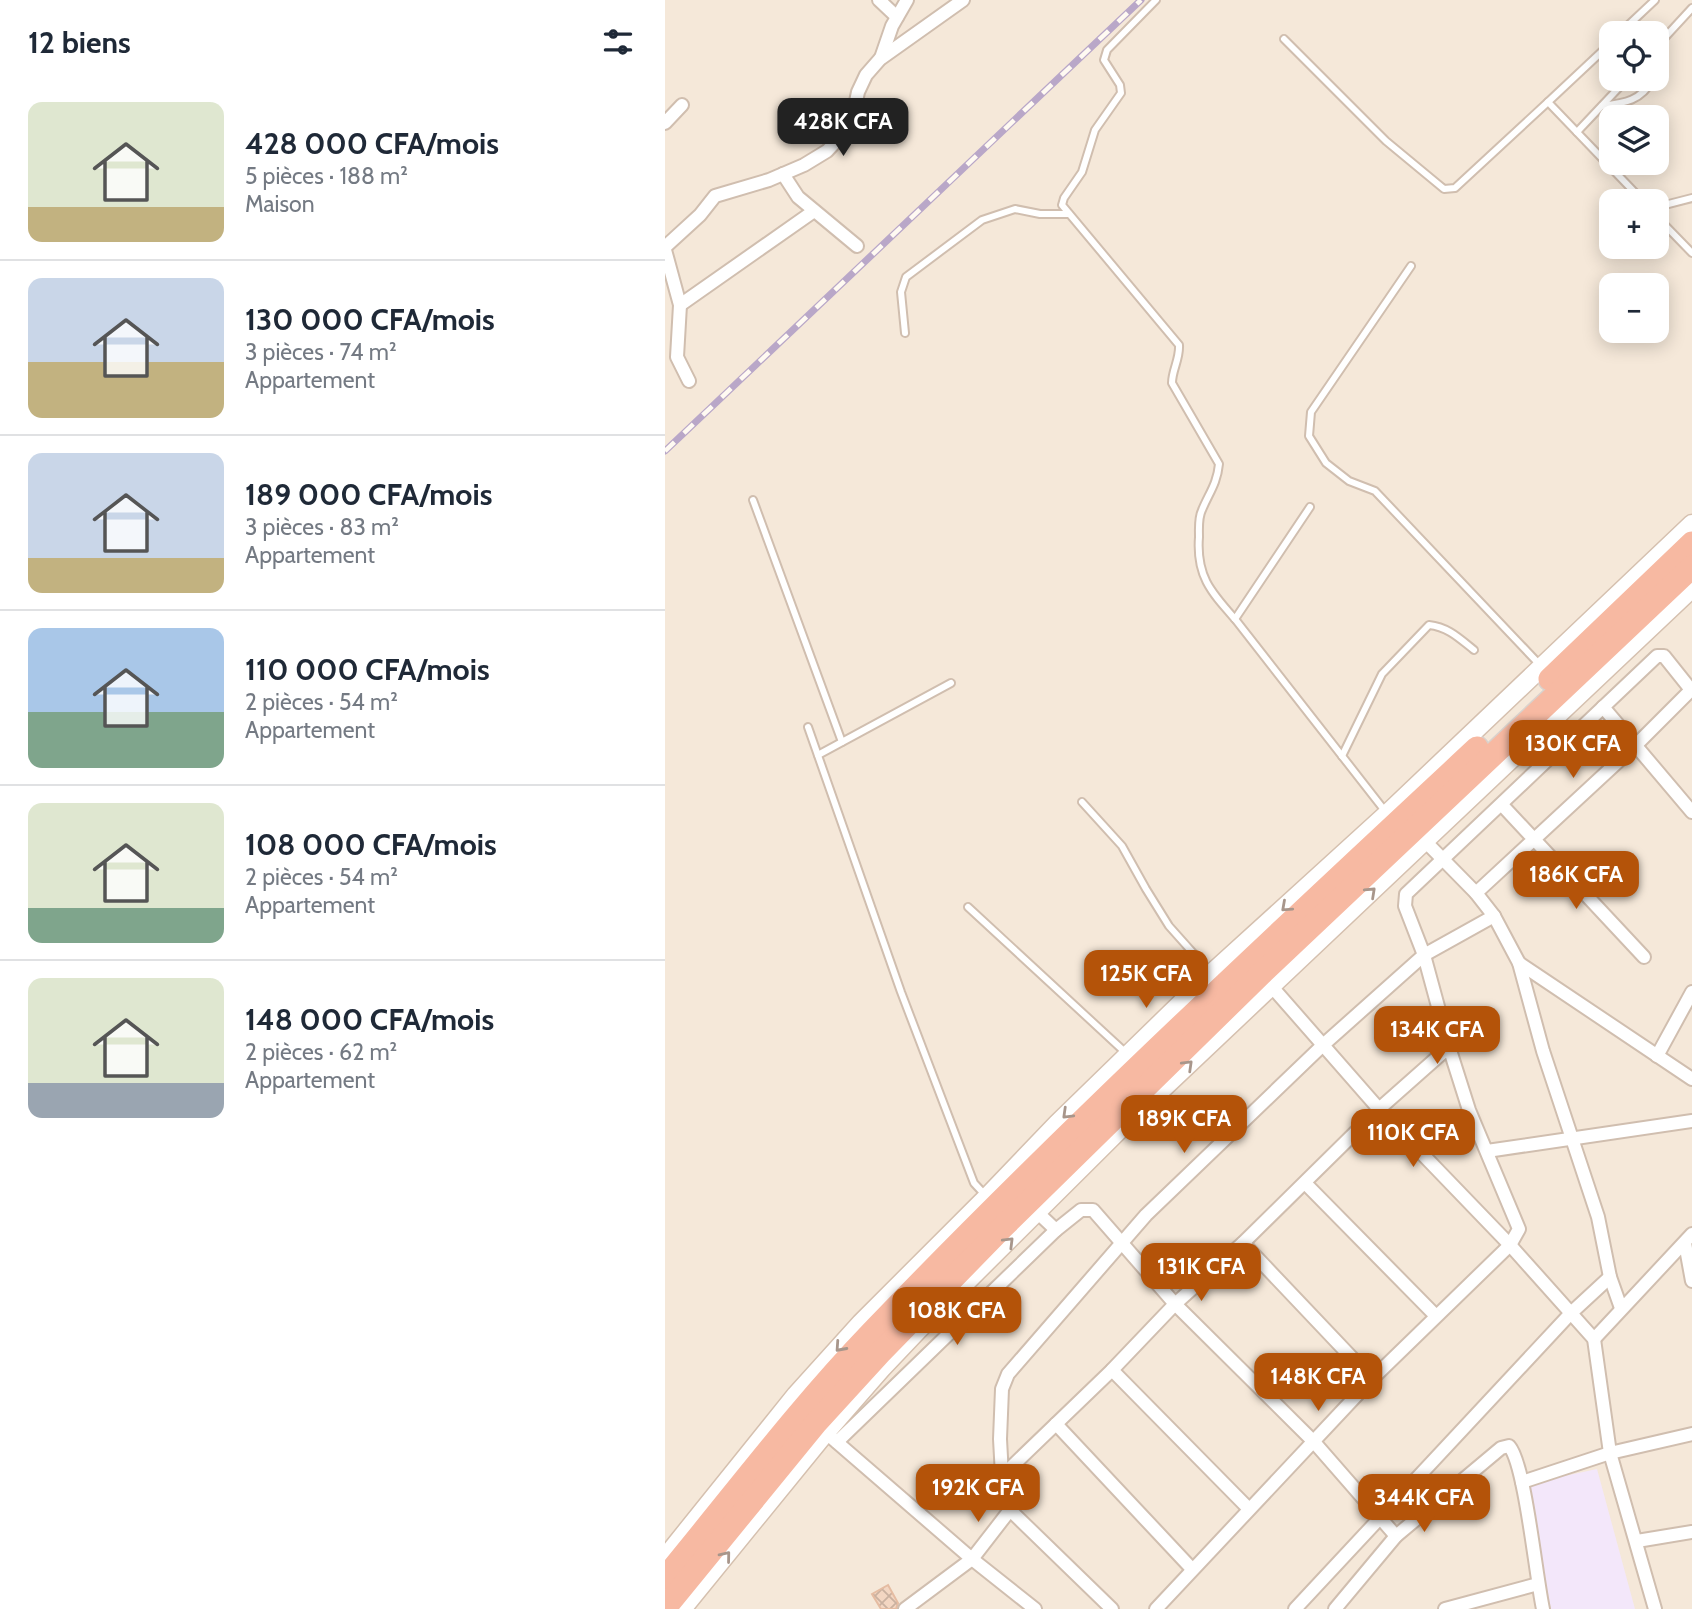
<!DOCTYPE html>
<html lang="fr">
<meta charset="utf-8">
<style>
:root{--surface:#fff;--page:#f2f2f3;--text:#1f2937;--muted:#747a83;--line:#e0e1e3;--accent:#b45309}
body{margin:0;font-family:Cabin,sans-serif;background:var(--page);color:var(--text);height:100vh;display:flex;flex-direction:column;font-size:26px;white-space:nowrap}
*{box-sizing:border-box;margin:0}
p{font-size:23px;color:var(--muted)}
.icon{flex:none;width:38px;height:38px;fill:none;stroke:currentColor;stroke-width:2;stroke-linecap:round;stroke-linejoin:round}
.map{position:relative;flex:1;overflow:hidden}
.sheet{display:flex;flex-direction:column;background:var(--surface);width:665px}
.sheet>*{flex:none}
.fabs{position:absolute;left:934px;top:21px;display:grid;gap:14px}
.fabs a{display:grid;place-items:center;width:70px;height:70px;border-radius:14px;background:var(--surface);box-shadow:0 4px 18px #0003;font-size:35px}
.price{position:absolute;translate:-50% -60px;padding:0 16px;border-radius:14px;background:var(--accent);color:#fff;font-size:23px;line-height:46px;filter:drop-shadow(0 2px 4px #0008)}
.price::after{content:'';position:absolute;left:50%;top:42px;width:21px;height:16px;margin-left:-10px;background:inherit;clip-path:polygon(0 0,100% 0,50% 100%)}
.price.current{background:#222;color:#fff}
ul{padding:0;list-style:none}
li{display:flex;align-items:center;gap:21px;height:175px;padding:0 28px}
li+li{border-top:2px solid var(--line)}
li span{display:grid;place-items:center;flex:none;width:196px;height:140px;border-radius:14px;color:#555}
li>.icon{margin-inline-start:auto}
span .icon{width:84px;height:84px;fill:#fffc;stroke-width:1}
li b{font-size:30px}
h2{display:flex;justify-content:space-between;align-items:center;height:84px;padding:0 28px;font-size:30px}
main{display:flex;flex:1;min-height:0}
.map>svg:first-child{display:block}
.residential{fill:#f5e8d9;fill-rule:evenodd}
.education{fill:#f3e7fa}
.building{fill:url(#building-cross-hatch);stroke:#e5bca2;stroke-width:2}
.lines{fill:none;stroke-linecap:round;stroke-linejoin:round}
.lane-casing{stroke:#d0beaf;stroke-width:10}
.street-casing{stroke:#d0beaf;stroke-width:16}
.secondary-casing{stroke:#d5c0af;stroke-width:21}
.highway-casing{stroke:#d9d2cd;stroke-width:26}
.lane{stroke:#fff;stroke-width:6}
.street{stroke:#fff;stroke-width:12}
.secondary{stroke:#fff;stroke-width:18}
.highway{stroke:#f7b9a2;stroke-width:23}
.rail-casing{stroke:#b9a7c8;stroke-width:7}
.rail{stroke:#fffaf2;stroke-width:4.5;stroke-dasharray:13;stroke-linecap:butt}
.oneway{stroke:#a8968b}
</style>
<main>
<section class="sheet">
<h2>12 biens<svg class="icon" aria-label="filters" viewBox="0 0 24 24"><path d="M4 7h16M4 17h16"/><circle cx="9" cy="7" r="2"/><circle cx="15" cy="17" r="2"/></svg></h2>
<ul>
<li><span style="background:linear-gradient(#dfe7d0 75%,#c2b280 0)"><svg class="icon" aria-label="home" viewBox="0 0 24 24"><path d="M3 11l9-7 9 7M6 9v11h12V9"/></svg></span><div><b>428 000 CFA/mois</b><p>5 pièces · 188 m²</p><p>Maison</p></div></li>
<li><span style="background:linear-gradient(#c9d6e8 60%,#c2b280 0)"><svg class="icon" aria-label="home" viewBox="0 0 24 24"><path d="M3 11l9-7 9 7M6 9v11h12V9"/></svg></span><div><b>130 000 CFA/mois</b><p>3 pièces · 74 m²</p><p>Appartement</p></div></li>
<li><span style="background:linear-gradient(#c9d6e8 75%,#c2b280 0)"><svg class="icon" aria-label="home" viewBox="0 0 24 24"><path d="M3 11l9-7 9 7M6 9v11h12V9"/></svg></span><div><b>189 000 CFA/mois</b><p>3 pièces · 83 m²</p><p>Appartement</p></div></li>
<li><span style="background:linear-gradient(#a9c7e8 60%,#7fa58c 0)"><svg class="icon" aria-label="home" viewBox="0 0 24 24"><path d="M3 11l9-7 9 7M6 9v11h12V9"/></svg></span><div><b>110 000 CFA/mois</b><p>2 pièces · 54 m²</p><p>Appartement</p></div></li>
<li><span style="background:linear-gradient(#dfe7d0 75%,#7fa58c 0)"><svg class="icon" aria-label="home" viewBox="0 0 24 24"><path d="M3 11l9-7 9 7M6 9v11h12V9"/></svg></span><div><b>108 000 CFA/mois</b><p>2 pièces · 54 m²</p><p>Appartement</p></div></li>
<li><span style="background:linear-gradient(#dfe7d0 75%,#9aa5b1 0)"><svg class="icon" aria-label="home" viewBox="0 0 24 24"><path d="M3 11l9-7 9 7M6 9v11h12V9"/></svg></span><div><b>148 000 CFA/mois</b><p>2 pièces · 62 m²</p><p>Appartement</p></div></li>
</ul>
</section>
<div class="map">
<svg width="1027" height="1609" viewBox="0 0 1027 1609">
<defs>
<pattern id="building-cross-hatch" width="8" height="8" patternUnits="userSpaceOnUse" patternTransform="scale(1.75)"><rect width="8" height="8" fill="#f3d6c2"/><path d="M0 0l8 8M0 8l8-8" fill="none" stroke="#cab1a0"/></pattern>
</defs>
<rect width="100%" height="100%" fill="#fdf6eb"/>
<path class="residential" d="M0,0H1027V1609H0ZM947,33H992V79H947ZM947,117H992V163H947ZM947,201H992V247H947ZM947,285H992V331H947Z"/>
<polygon class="education" points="932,1469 970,1609 886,1609 862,1484"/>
<polygon class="building" points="223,1585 233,1603 231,1609 216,1609 207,1594"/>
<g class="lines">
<g class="lane-casing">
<g id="lane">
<path d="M491,0L442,50L439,60L455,85L456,93L430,130L417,172L399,198L397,205L514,345C515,359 507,370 507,383L554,464C552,484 544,493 537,510C533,518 534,528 534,537C531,576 546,592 570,619L720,811"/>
<polyline points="955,33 990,0"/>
<polyline points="619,39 721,141 779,189 790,188 883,102 978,201"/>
<polyline points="992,46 1027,8"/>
<polyline points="992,65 998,41"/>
<polyline points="883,102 947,42"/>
<path d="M937,106C960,103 976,101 988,79"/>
<polyline points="912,132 962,79"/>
<polyline points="992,207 1027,198"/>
<polyline points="992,217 1027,253"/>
<polyline points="746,266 646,412 644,436 661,463 684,481 710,491 875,665"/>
<polyline points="240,333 236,292 241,277 317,220 350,209 375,214 404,214"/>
<polyline points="88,500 177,742"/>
<polyline points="570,619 645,507"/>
<polyline points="143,727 236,992 309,1183 321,1196"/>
<polyline points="153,755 286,683"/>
<path d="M677,756L717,674L764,625C783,627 794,638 809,650"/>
<polyline points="417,802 457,846 481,889 504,926 545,972"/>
<polyline points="303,907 461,1053"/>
</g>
</g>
<g class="street-casing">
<g id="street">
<polyline points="214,0 232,17"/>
<polyline points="216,58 227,26 242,0"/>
<polyline points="0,123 17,105"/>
<polyline points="118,174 133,197 192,246"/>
<polyline points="0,247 35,215 50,196 104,180 139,165 162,151 176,136 189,111 193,92 201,75 215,59 298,0"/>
<polyline points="0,250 15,305 12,357 24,381"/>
<polyline points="15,305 149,211"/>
<polyline points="938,707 1027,812"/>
<polyline points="837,805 979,957"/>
<polyline points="754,835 811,893 829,916 854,963 878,1051 933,1217 945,1277 956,1308"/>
<polyline points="811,893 971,745 1026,690"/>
<polyline points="854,963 1027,1079"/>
<polyline points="601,980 714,1109 845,1245 929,1339 945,1453 990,1609"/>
<polyline points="992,1056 1027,992"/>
<polyline points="822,1151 1027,1121"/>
<polyline points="640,1183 771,1316"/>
<polyline points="373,1213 391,1230 416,1210 428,1210 510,1304 649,1442 731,1536"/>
<polyline points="578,1243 707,1379"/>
<polyline points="1020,1243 1027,1281"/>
<polyline points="929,1339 1027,1234"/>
<polyline points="447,1370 584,1509"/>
<polyline points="391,1424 527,1569"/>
<polyline points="167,1438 307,1559 370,1609"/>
<polyline points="172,1442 391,1230"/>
<polyline points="338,1475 447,1370 510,1304 578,1243 714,1109 784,1047"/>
<polyline points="857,1482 945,1453 1027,1434"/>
<polyline points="972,1541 1027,1532"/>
<polyline points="240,1609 307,1559 345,1510"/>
<polyline points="447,1609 345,1510 338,1494 335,1439 337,1389 343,1374 481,1215 658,1045 759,955 829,916"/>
<polyline points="491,1609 707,1379 845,1245 854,1229 804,1110 784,1047 759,955 740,906 741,894 992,656 999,656 1027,691"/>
<polyline points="630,1609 906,1313 945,1277"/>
<path d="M670,1609L731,1536L836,1448L844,1446C860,1463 871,1578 878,1609"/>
<polyline points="780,1609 873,1584"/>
</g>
</g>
<g class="secondary-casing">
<g id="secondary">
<polyline points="0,1558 131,1395 196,1323 322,1197 392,1124 546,974 722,814 1027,524"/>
<polyline points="17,1609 161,1432 216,1369 254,1329 456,1128 1027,588"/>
</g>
</g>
<g class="highway-casing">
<g id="highway">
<polyline points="885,679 1027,543"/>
<path d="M0,1578C68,1496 133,1409 207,1332C401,1130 607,939 812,748"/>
<polyline points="0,1608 151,1423 215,1353 337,1228 596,974 1027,567"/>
</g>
</g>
<use href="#lane" class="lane"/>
<use href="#street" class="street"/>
<use href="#secondary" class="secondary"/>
<use href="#highway" class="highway"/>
<g class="rail-casing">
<polyline id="rail" points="0,451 476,0"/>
</g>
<use href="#rail" class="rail"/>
</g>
<defs><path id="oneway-chevron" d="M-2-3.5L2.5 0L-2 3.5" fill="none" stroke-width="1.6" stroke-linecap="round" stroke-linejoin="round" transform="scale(1.75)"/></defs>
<g class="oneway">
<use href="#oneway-chevron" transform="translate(706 892) rotate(-43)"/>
<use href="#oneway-chevron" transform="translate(621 907) rotate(138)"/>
<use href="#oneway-chevron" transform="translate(523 1065) rotate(-44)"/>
<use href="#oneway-chevron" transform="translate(402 1114) rotate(136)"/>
<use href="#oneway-chevron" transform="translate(344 1242) rotate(-45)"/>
<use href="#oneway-chevron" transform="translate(175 1347) rotate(132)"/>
<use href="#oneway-chevron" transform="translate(61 1556) rotate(-51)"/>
</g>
</svg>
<div class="fabs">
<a><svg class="icon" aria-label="locate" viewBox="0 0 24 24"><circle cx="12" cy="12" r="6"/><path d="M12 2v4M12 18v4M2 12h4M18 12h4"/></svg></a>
<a><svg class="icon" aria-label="layers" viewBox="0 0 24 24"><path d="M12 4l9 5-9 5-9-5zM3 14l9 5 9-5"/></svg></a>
<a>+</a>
<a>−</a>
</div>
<b class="price current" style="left:178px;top:158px">428K CFA</b>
<b class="price" style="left:908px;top:780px">130K CFA</b>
<b class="price" style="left:911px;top:911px">186K CFA</b>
<b class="price" style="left:481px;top:1010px">125K CFA</b>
<b class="price" style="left:772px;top:1066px">134K CFA</b>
<b class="price" style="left:519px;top:1155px">189K CFA</b>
<b class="price" style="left:748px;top:1169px">110K CFA</b>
<b class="price" style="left:536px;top:1303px">131K CFA</b>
<b class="price" style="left:292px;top:1347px">108K CFA</b>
<b class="price" style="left:653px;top:1413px">148K CFA</b>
<b class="price" style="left:313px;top:1524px">192K CFA</b>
<b class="price" style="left:759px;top:1534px">344K CFA</b>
</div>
</main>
